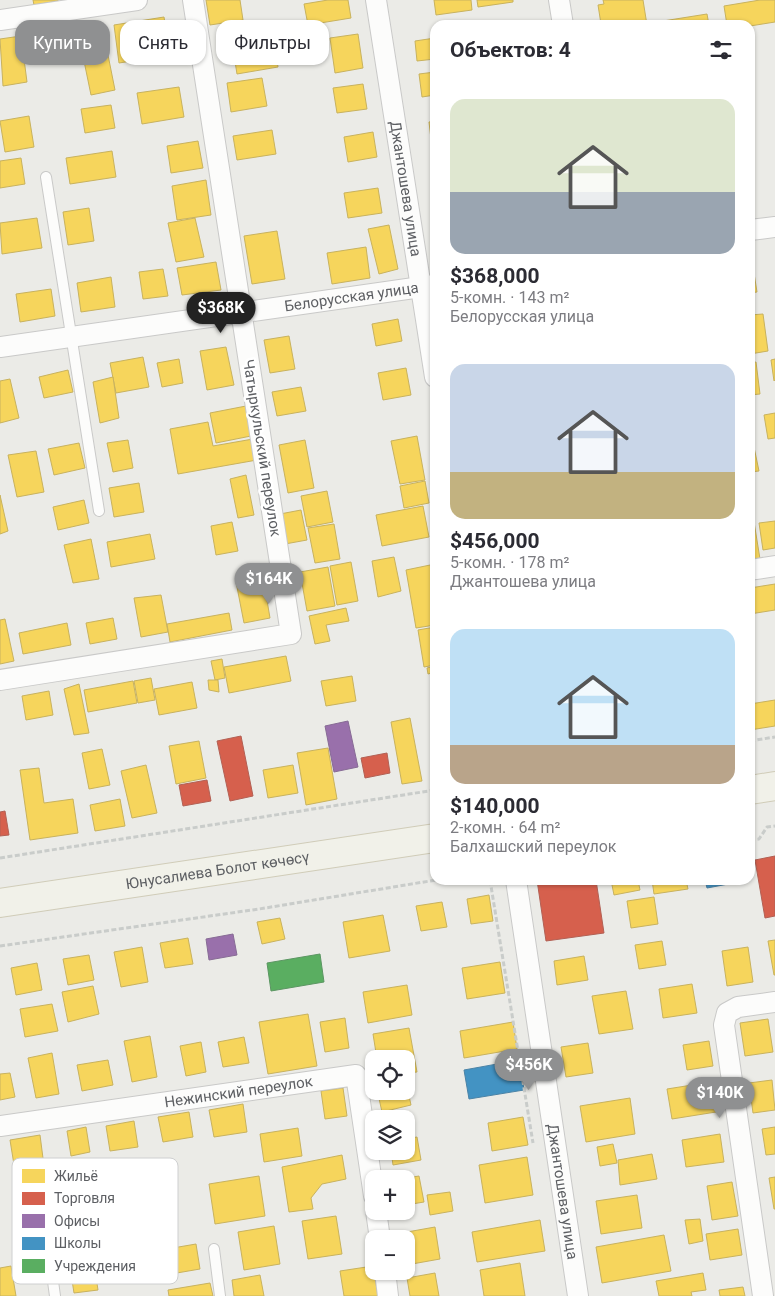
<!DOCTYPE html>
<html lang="ru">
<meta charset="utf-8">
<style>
:root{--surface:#fff;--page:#f7f7f7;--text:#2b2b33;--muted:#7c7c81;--accent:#8f9091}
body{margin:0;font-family:Roboto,sans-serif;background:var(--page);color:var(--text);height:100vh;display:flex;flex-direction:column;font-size:19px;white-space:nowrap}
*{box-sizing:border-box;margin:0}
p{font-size:16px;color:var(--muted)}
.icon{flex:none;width:28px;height:28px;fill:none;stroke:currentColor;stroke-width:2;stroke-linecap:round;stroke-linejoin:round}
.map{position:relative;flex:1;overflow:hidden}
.details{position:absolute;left:430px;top:20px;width:325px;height:865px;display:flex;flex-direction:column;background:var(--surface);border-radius:15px;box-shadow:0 1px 4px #0004}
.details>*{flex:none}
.banner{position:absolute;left:15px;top:20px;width:340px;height:45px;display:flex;gap:10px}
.controls{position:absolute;left:365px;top:1050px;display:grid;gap:10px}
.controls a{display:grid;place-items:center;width:50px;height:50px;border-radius:10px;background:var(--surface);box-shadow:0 1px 4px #0004;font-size:25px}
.price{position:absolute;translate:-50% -42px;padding:0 11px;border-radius:18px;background:var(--accent);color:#fff;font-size:16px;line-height:32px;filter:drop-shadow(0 1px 2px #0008)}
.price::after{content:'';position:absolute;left:50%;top:30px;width:15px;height:11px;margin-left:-8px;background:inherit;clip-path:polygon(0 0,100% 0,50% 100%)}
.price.on{background:#222;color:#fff}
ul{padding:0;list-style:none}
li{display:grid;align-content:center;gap:10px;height:265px;padding:0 20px}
li span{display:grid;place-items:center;height:155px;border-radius:15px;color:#555}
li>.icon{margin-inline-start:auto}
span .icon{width:90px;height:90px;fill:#fffc;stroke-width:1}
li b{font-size:21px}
h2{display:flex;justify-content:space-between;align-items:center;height:60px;padding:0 20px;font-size:21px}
.tag{padding:0 18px;border-radius:15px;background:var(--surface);box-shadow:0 1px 4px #0004;font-size:18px;line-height:45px}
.tag.on{background:var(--accent);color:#fff}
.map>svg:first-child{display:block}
.homes{fill:#f6d55c;stroke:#c8b25e}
.shops{fill:#d6604d;stroke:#b26054}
.offices{fill:#9970ab;stroke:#876b95}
.schools{fill:#4393c3;stroke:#4b83a6}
.public{fill:#5aae61;stroke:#5b9662}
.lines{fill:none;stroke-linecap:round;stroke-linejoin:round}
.service-casing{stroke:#c9c9c8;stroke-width:12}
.minor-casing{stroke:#c9c9c8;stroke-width:22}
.primary-casing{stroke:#d0ccb8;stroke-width:30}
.path{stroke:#c9ccca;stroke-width:3;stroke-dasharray:5 2.5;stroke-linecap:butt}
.service{stroke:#fcfcfb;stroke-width:10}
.minor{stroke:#fcfcfb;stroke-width:20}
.primary{stroke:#f1f1e9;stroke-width:28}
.labels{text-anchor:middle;stroke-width:5;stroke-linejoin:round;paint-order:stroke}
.street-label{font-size:15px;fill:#5d5f63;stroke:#fff}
.key{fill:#fff;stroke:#cecfd0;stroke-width:1}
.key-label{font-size:14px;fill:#5d5f63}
</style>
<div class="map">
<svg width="775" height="1296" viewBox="0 0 775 1296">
<rect width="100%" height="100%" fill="#ebebe7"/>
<g class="homes">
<polygon points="33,0 58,0 58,1 34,5"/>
<polygon points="206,0 240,0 243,20 210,25"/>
<polygon points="328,0 348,0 351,18 308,25 304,4"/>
<polygon points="434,0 471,0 472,10 436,15"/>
<polygon points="477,0 513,0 513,2 478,7"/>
<polygon points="603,0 643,0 647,25 601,24 598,5 604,4"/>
<polygon points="760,0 775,0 775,22 750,26 727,25 724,6"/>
<polygon points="707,14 709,25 664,25 663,21"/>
<polygon points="164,17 170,55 119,63 114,25"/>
<polygon points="68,32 72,60 46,64 42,36"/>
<polygon points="358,34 363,68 335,73 330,38"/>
<polygon points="21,36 27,82 3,86 0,39"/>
<polygon points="273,36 278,67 237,74 232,43"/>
<polygon points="435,38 435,59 417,61 415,41"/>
<polygon points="108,55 115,90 91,95 84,61"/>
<polygon points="435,72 435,95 422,97 419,74"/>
<polygon points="262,78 267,106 231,112 227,83"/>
<polygon points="363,84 367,109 337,113 333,88"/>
<polygon points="179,87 184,117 142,124 137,93"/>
<polygon points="111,105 115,128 85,133 81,109"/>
<polygon points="29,116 34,147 5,152 0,121"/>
<polygon points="435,121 435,155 433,156 429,122"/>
<polygon points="272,130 276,154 237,160 233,136"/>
<polygon points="373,132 377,157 348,162 344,137"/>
<polygon points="198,141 203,168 171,173 167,146"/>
<polygon points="112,151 116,177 70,184 66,158"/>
<polygon points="21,158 25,184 0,188 0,161"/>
<polygon points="432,170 435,170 435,196"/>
<polygon points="206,180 211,215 177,220 172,186"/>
<polygon points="378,188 382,213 348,218 344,193"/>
<polygon points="89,208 94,241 68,245 63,212"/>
<polygon points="37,218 42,248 2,254 0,223"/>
<polygon points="195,218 204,257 176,262 168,223"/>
<polygon points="389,225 398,269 379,274 368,229"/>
<polygon points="277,231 285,279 252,284 244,236"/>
<polygon points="366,247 370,278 332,284 327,253"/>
<polygon points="216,262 221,290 182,295 177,268"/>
<polygon points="750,267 753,267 757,292 750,293"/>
<polygon points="163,269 168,296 143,299 139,272"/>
<polygon points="111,277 115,307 81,312 77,283"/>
<polygon points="51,289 55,316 20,322 16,294"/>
<polygon points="763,314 768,351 750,354 750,315"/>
<polygon points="398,319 402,341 376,346 372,324"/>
<polygon points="289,336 295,369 270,373 264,340"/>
<polygon points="226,347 234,385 207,390 200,351"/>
<polygon points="143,357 149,387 116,393 110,363"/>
<polygon points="179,359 183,383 162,387 157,363"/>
<polygon points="775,359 775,380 774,381 771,360"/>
<polygon points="756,362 760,394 750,395 750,363"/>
<polygon points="406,368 411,395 383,400 378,373"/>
<polygon points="68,370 73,392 44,398 39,377"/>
<polygon points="113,377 119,418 100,423 93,382"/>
<polygon points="10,379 19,418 0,423 0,381"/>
<polygon points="301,387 306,411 277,416 272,392"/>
<polygon points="246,406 251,436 216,443 210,413"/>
<polygon points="775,413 775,438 768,439 764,415"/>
<polygon points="208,422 213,446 253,439 257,460 178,474 170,429"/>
<polygon points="750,428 759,471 750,472"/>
<polygon points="417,436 425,480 400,484 391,441"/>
<polygon points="128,440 133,468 113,472 107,443"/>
<polygon points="305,440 314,488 288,493 279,445"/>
<polygon points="79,443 85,468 54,475 48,449"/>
<polygon points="36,451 44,492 17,497 8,455"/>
<polygon points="246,475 254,515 238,518 230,479"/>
<polygon points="425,481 429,503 404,508 400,486"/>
<polygon points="139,483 144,512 114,517 109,488"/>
<polygon points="327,491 333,522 307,527 301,496"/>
<polygon points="0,495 8,531 0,534"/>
<polygon points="750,497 760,559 750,560"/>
<polygon points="84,500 89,523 58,530 53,507"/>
<polygon points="423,506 429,537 382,546 376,515"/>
<polygon points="301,510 307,540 285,544 280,514"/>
<polygon points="775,521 775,548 763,550 759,523"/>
<polygon points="232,522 238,551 216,555 211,526"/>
<polygon points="334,524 340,559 315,563 308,528"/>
<polygon points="150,534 155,559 111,567 107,542"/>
<polygon points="91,539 99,579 73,583 64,545"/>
<polygon points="394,557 401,591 378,597 372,561"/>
<polygon points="351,562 358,601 337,605 330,566"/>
<polygon points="435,564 435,625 416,628 406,570"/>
<polygon points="328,567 335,606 307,611 300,572"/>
<polygon points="263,577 270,618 244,623 236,582"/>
<polygon points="775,584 775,610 750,614 750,588"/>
<polygon points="161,595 168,632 141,637 134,598"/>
<polygon points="346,608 349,621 326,625 330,641 315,644 309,616"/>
<polygon points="229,613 232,630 170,642 167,624"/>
<polygon points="113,618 117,639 90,644 86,623"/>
<polygon points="5,619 14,661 0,664 0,620"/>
<polygon points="67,623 71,645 23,654 19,633"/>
<polygon points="435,627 435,665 424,667 418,630"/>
<polygon points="286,656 291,681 229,693 224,667"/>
<polygon points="222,659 225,678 215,680 211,661"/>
<polygon points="435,666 435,672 428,674 427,668"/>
<polygon points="352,676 356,701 326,706 321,681"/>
<polygon points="151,678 155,700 138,703 134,681"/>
<polygon points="208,680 218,680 219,692 209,690"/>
<polygon points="133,681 137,703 88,712 84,690"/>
<polygon points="192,682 197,708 159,715 154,689"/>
<polygon points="79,684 89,733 74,735 64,689"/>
<polygon points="49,691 53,715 26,720 22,696"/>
<polygon points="775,700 775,726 750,730 750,704"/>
<polygon points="410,718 422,781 402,784 391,722"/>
<polygon points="199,741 206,778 176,784 169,746"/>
<polygon points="328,748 337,799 306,805 297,753"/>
<polygon points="102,749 110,785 89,789 82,753"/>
<polygon points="146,765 157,813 132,818 121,771"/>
<polygon points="293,765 298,793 268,798 263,770"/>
<polygon points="39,768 44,803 73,799 78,833 30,840 20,770"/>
<polygon points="120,799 125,826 95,831 90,805"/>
<polygon points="611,880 638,880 640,890 614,895"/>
<polygon points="652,880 686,880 688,889 654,894"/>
<polygon points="489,895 493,921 471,924 467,899"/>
<polygon points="654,897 658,924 631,928 627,901"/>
<polygon points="442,902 447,927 421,931 416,906"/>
<polygon points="383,915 390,951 349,958 343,922"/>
<polygon points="280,918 285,939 262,944 257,922"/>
<polygon points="188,938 193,964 165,968 160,943"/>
<polygon points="775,940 775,975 774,975 768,941"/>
<polygon points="662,941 666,965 639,969 635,945"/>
<polygon points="142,947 148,982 121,987 114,952"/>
<polygon points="748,947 753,982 727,986 722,951"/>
<polygon points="89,955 94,980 68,985 63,959"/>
<polygon points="584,956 588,980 557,985 554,961"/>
<polygon points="500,962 505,993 467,999 462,968"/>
<polygon points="37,963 42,990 16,995 11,968"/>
<polygon points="692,984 697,1013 663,1018 659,989"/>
<polygon points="407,985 412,1015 368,1023 363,992"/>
<polygon points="93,986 99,1014 68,1022 62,992"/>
<polygon points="626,991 633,1029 599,1034 592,996"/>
<polygon points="52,1004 58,1031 25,1037 20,1009"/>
<polygon points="308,1014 317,1066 268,1074 259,1022"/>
<polygon points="345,1018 349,1048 325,1052 320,1022"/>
<polygon points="768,1019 773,1052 745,1056 740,1023"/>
<polygon points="513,1022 517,1049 464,1058 460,1031"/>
<polygon points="409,1028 417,1072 406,1073 406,1059 377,1059 373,1034"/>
<polygon points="150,1036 157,1077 132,1082 124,1041"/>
<polygon points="244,1037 249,1063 223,1067 218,1042"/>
<polygon points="709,1041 713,1066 687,1070 683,1045"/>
<polygon points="201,1042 206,1072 186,1076 180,1046"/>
<polygon points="588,1043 593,1073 566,1077 561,1047"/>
<polygon points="52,1053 59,1094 36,1098 28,1058"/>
<polygon points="108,1060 113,1085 82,1091 77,1065"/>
<polygon points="10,1073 15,1097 0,1100 0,1074"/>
<polygon points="772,1080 775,1110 753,1113 749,1083"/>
<polygon points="711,1082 716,1112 672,1119 667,1089"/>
<polygon points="407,1087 411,1105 382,1112 378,1094 406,1091"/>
<polygon points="343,1088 347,1116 325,1119 321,1091"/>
<polygon points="630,1098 635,1134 586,1142 580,1106"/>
<polygon points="243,1104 247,1132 214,1137 209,1110"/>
<polygon points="189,1112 193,1137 163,1142 158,1117"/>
<polygon points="410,1112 414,1138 406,1140 406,1119 377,1119"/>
<polygon points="523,1117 528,1145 492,1151 488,1123"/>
<polygon points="134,1121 138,1147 110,1151 106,1126"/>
<polygon points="86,1127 90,1152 71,1156 67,1131"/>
<polygon points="775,1127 775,1154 766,1155 762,1129"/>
<polygon points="298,1128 302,1156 264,1162 260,1134"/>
<polygon points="720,1134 724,1162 686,1167 682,1140"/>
<polygon points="40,1135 44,1166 15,1171 10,1140"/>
<polygon points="417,1137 421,1160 393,1165 391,1151 406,1151 406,1139"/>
<polygon points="613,1144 617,1163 600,1166 597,1147"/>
<polygon points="652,1154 657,1179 620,1185 618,1160"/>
<polygon points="342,1155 346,1179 322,1184 311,1198 313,1209 289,1212 282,1167"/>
<polygon points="527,1157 533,1195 485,1203 479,1165"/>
<polygon points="259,1176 265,1216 215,1224 209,1184"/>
<polygon points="419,1176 424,1202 406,1205 406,1179 401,1179"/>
<polygon points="775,1177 775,1209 774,1209 769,1178"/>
<polygon points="732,1182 738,1216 712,1220 707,1186"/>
<polygon points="450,1192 453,1211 430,1215 427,1195"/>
<polygon points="637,1195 642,1228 601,1234 596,1201"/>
<polygon points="336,1216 342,1254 308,1259 302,1221"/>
<polygon points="700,1219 703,1241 689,1244 685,1220"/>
<polygon points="540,1220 545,1251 477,1262 472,1232"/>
<polygon points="274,1226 280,1264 244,1270 238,1232"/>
<polygon points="435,1227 440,1259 412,1264 407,1232"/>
<polygon points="738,1229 742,1255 710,1260 706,1234"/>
<polygon points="664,1235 671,1271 602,1283 596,1247"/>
<polygon points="196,1244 200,1269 171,1274 167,1249"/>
<polygon points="93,1257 98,1290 74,1293 69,1261"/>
<polygon points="520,1263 525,1296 484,1296 480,1270"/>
<polygon points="11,1266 16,1296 0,1296 0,1268"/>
<polygon points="373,1266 378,1296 344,1296 340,1271"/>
<polygon points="435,1273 439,1296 410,1296 407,1278"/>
<polygon points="703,1273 706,1290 691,1292 692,1296 659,1296 656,1281"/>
<polygon points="260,1275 264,1296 234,1296 232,1280"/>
<polygon points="210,1283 213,1296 169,1296 168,1290"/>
<polygon points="743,1287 745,1296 720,1296 719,1290"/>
</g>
<g class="shops">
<polygon points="241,736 253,796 230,801 217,741"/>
<polygon points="387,753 390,773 365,778 361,758"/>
<polygon points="207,780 211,801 183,806 179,785"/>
<polygon points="5,811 9,835 0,836 0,812"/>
<polygon points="775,856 775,916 765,918 755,860"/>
<polygon points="537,880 596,880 604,933 546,941"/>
</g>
<g class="offices">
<polygon points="348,721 358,767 334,772 325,726"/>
<polygon points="233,934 237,955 209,960 206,939"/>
</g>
<g class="schools">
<polygon points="705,880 739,880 739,882 707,888"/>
<polygon points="519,1060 524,1090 469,1099 464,1070"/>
</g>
<polygon class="public" points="320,954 324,982 271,991 267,963"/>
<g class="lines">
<g class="service-casing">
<g id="service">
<polyline points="46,177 99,511"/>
<polyline points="214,1249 220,1296"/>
<polyline points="52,1274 55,1296"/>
</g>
</g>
<g class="minor-casing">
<g id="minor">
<path id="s1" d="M376,0L435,377"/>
<polyline points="559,0 563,25"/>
<polyline points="0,20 137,0"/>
<polyline points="750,230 775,227"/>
<path id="s2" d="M0,347L435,285"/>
<polyline points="750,570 775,566"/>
<polyline points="0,680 291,634 193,0"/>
<path id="s3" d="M516,880L578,1296"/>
<path id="s4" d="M0,1126L356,1075L374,1196"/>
<polyline points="376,1211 380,1239"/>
<polyline points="385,1271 388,1296"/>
<polyline points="763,1296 724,1025 727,1013 738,1007 775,1002"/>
</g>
</g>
<g class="primary-casing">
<g id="primary">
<polyline points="750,790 775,786"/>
<path id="s5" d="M0,903L435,838"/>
</g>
</g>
<g class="path">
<polyline points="750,741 775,737"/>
<polyline points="750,840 759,839 767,827 775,826"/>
<polyline points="0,858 435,790"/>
<polyline points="490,880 533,1143"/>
<polyline points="0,946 259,909 436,880"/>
</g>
<use href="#service" class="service"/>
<use href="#minor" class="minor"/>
<use href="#primary" class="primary"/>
</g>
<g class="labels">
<g class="street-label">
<text dy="5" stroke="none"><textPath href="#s1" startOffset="191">Джантошева улица</textPath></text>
<text dy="5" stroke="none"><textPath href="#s2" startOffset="355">Белорусская улица</textPath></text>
<text transform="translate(262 448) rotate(81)" y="5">Чатыркульский переулок</text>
<text dy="5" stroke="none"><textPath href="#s5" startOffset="220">Юнусалиева Болот көчөсү</textPath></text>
<text dy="5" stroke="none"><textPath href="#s4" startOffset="241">Нежинский переулок</textPath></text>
<text dy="5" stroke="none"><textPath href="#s3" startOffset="315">Джантошева улица</textPath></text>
</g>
</g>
<rect x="12" y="1158" width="166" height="126" rx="8" class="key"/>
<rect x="22" y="1169" width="23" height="14" fill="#f6d55c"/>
<rect x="22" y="1192" width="23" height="13" fill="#d6604d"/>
<rect x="22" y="1214" width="23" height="14" fill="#9970ab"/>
<rect x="22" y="1237" width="23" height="13" fill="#4393c3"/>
<rect x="22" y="1259" width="23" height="14" fill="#5aae61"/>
<g class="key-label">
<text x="54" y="1181">Жильё</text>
<text x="54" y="1203">Торговля</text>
<text x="54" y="1226">Офисы</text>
<text x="54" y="1248">Школы</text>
<text x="54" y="1271">Учреждения</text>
</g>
</svg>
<div class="controls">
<a><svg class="icon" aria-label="locate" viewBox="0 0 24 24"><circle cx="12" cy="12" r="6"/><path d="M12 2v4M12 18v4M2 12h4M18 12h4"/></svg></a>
<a><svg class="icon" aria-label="layers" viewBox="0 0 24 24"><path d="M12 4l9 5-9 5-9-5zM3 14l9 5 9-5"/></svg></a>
<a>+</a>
<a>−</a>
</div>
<b class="price on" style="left:221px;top:334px">$368K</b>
<b class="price" style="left:269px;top:605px">$164K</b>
<b class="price" style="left:529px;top:1091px">$456K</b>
<b class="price" style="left:720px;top:1119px">$140K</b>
<div class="banner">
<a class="tag on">Купить</a>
<a class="tag">Снять</a>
<a class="tag">Фильтры</a>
</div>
<section class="details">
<h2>Объектов: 4<svg class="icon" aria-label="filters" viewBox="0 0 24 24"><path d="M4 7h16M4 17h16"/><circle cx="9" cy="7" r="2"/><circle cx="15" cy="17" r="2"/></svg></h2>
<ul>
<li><span style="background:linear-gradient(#dfe7d0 60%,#9aa5b1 0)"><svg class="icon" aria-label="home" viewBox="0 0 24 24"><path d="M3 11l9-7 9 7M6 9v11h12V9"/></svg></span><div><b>$368,000</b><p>5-комн. · 143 m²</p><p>Белорусская улица</p></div></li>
<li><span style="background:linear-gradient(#c9d6e8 70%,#c2b280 0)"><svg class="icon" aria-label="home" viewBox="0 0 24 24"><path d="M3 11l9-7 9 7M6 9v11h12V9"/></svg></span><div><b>$456,000</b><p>5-комн. · 178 m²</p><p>Джантошева улица</p></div></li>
<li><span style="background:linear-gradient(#bfe0f5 75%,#b9a48a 0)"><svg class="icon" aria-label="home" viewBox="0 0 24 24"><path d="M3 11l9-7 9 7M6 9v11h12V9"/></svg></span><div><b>$140,000</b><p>2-комн. · 64 m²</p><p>Балхашский переулок</p></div></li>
</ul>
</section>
</div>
